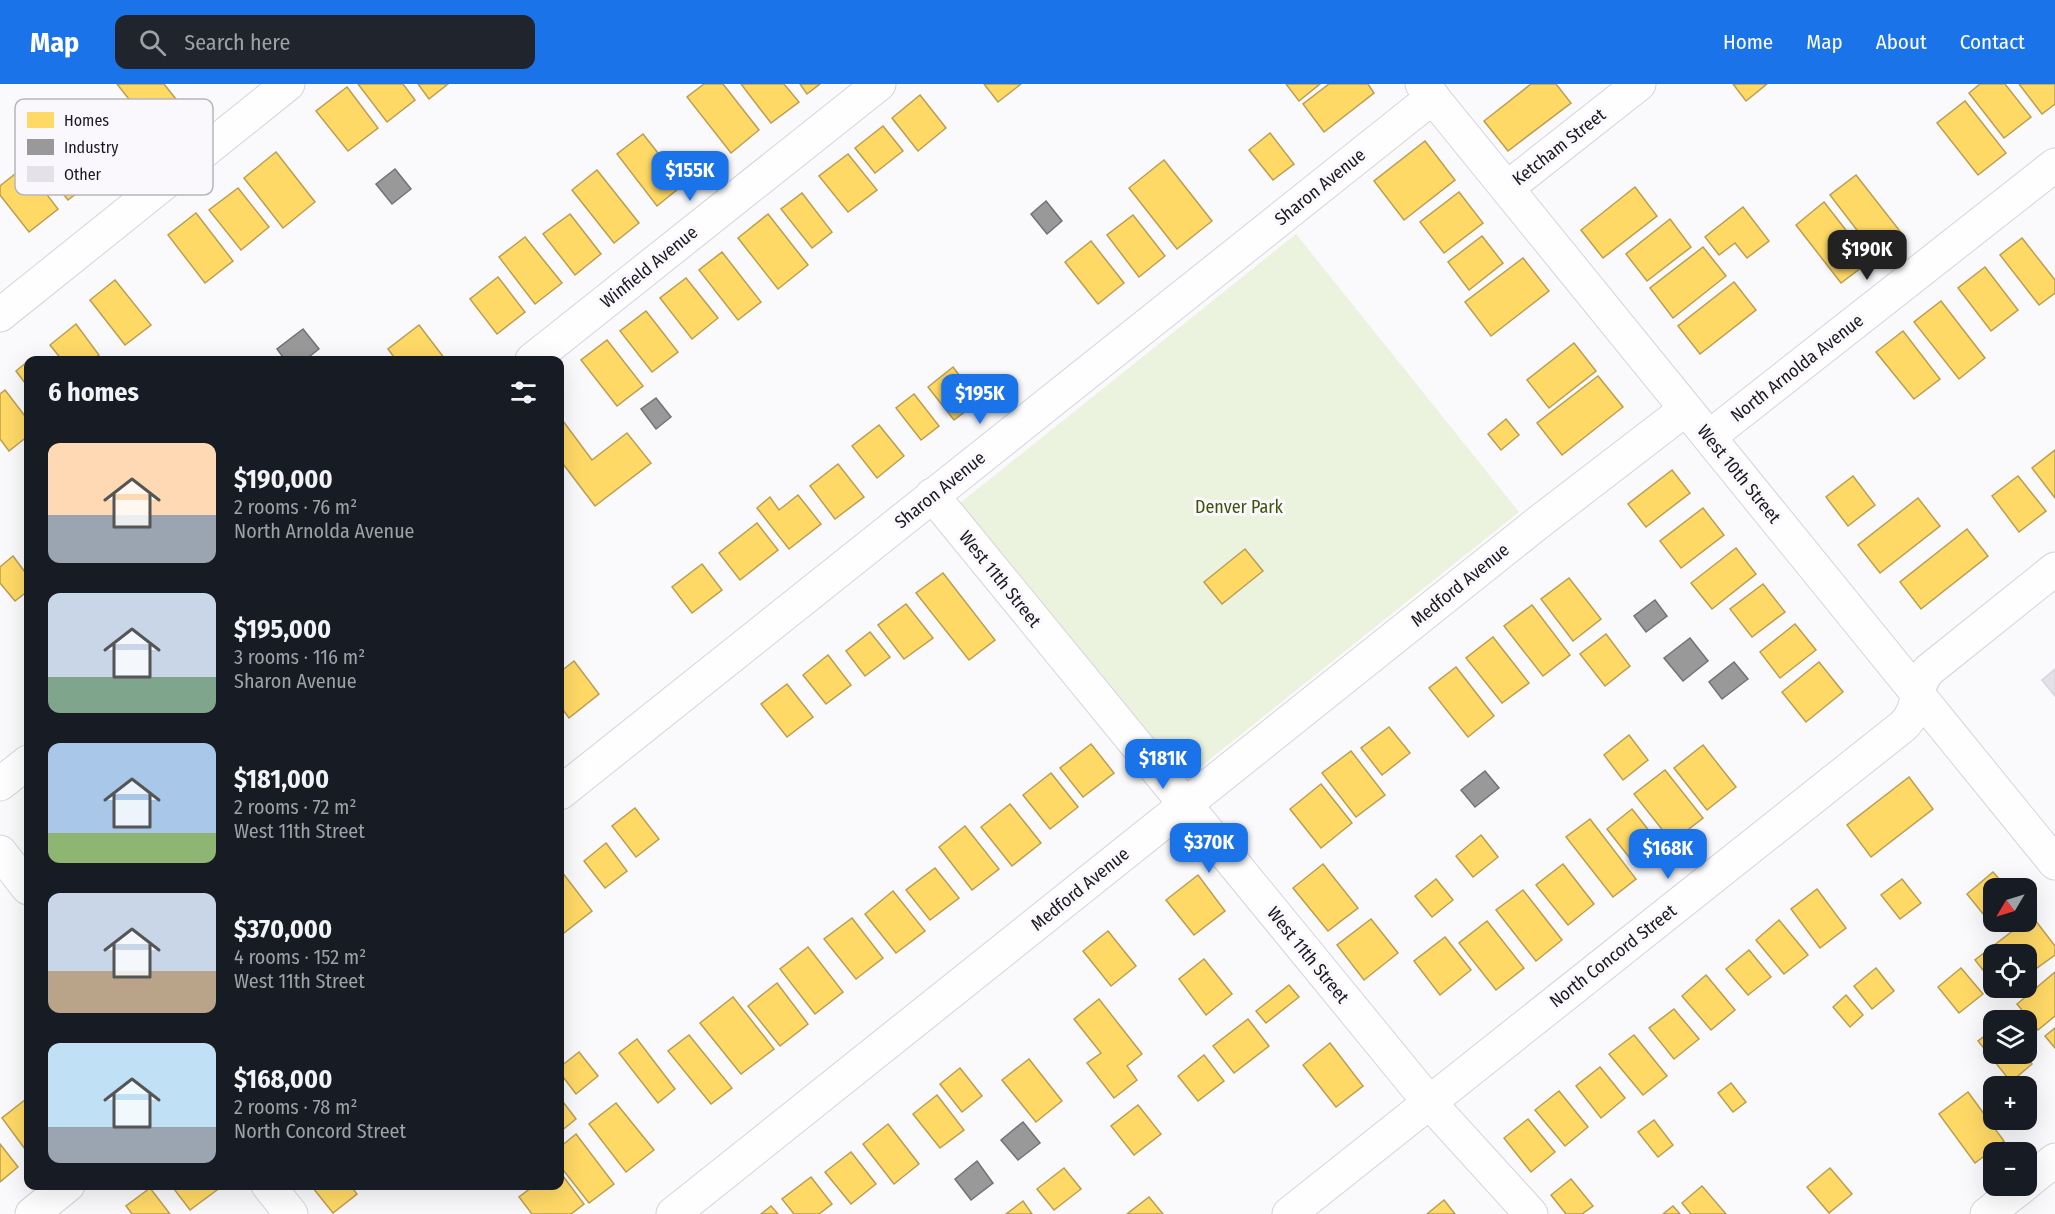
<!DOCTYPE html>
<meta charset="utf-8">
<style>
:root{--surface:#171b24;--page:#20242c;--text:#f1f3f6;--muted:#9ea1a6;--accent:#1a73e8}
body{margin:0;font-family:"Fira Sans Condensed",sans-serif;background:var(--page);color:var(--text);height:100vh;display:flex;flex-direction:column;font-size:22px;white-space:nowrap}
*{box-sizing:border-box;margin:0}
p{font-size:20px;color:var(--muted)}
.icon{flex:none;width:33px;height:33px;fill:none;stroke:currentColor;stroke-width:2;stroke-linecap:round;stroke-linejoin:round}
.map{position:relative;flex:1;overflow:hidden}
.sheet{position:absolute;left:24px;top:272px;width:540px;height:834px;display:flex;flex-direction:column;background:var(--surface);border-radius:12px;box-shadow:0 6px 24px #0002}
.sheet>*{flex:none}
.needle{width:39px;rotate:232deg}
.fabs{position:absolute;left:1983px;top:794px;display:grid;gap:12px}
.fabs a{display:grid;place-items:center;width:54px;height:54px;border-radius:12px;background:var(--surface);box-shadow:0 6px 24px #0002;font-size:30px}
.price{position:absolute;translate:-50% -51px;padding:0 14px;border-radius:12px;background:var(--accent);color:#fff;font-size:20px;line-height:39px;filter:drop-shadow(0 2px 3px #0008)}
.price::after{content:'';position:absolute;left:50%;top:36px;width:18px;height:14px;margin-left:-9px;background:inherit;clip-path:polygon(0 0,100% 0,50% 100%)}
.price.active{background:#222;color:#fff}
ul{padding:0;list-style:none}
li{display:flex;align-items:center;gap:18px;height:150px;padding:0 24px}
li span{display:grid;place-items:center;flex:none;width:168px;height:120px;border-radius:12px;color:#555}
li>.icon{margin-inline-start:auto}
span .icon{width:72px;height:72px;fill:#fffc;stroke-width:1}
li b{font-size:26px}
h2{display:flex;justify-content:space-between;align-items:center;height:72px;padding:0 24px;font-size:26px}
header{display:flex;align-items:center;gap:36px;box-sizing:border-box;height:84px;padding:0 30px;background:var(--accent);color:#fff}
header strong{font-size:28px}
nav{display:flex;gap:33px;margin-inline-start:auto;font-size:21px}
.search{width:420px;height:54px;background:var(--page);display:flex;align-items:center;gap:15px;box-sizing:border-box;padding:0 21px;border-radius:12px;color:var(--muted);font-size:22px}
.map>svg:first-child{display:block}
.green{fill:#ebf3de}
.homes{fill:#ffd966;stroke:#bb9f51;stroke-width:1.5}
.industry{fill:#999;stroke:#737275;stroke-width:1.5}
.building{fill:#e4e2e8;stroke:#d8d6dc;stroke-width:1.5}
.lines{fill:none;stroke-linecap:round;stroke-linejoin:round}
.minor-casing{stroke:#d6d4da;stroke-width:35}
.major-casing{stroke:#d6d4da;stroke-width:35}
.minor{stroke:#fefeff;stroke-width:33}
.major{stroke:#fefeff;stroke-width:33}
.labels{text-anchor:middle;stroke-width:6;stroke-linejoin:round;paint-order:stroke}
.street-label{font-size:18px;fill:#1b1820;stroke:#faf8fd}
.park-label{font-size:18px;fill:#3e5208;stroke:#faf8fd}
.key{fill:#faf8fd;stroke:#b7b5bb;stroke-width:1.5}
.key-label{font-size:16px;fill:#1b1820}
</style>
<header>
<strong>Map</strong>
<div class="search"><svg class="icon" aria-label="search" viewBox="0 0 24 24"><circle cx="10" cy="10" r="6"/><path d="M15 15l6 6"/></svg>Search here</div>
<nav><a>Home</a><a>Map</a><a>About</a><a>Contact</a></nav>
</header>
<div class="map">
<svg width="2055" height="1130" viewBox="0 0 2055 1130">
<rect width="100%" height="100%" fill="#faf9fc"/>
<polygon class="green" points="1296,150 1519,428 1183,697 960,419"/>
<g class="homes">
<polygon points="117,0 164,0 183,24 154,47"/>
<polygon points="358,0 403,0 415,16 387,38"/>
<polygon points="418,0 448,0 429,15"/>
<polygon points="704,0 723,0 759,46 731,69 687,13"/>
<polygon points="741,0 784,0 799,18 771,39"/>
<polygon points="800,0 820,0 807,10"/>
<polygon points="984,0 1021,0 998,18"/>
<polygon points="1286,0 1320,0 1299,17"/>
<polygon points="1329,0 1368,0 1374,9 1324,48 1303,20"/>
<polygon points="1531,0 1556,0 1571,19 1508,67 1484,37"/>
<polygon points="1733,0 1767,0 1746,17"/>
<polygon points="1980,0 2005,0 2031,33 2004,54 1969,9"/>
<polygon points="2019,0 2055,0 2055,20 2042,30"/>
<polygon points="347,3 378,44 348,67 316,27"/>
<polygon points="920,11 946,44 918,67 892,34"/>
<polygon points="1965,17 2006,69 1978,91 1937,39"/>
<polygon points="883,42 903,67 875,89 855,64"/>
<polygon points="1270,49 1294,80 1273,96 1249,66"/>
<polygon points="643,50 683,101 657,122 617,70"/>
<polygon points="63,53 95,95 68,116 35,75"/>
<polygon points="1425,57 1455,96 1404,136 1374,97"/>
<polygon points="276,68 315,118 283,144 244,94"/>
<polygon points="848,70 877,106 848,128 819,92"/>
<polygon points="1164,76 1212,137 1177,165 1129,104"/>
<polygon points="25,82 58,125 29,148 0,111 0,102"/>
<polygon points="597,86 639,139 614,159 572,106"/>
<polygon points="1856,91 1903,151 1876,171 1830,111"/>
<polygon points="1635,103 1657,132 1603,174 1581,146"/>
<polygon points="238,104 269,143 241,166 209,126"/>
<polygon points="1459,108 1483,139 1444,169 1420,138"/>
<polygon points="802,109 832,148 812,164 781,125"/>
<polygon points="1824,118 1870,177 1841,199 1796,141"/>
<polygon points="1743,123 1769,157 1747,174 1735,159 1719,171 1705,153"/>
<polygon points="196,129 233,177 205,199 168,151"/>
<polygon points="570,130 601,170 575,191 543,150"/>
<polygon points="768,130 808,181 778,205 738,154"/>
<polygon points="1133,131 1165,172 1139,193 1107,151"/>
<polygon points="1670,135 1691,163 1647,197 1626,170"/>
<polygon points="1482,152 1503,179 1469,206 1448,178"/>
<polygon points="525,153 562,199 535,220 499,173"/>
<polygon points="2022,154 2055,196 2055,209 2039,221 2000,171"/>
<polygon points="1091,157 1124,199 1098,220 1065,178"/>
<polygon points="1703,163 1726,192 1673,234 1650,204"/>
<polygon points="722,168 761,218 738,236 699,186"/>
<polygon points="1523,174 1549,207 1491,252 1465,218"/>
<polygon points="1985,183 2018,226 1991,247 1958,204"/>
<polygon points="498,193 525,228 497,250 470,215"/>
<polygon points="686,194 718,234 692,255 660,214"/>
<polygon points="115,196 151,241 125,261 90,216"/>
<polygon points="1734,198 1756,226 1700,270 1678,242"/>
<polygon points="1941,217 1985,274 1959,295 1914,238"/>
<polygon points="646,227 678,268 652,288 620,247"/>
<polygon points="76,240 99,271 92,276 62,276 50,261"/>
<polygon points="419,241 445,275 443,276 396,276 388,265"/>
<polygon points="1903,247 1940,295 1914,315 1876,268"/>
<polygon points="607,256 643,302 617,322 581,276"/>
<polygon points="1574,259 1596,287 1549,324 1527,296"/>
<polygon points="28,277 28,303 16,287"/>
<polygon points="953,283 979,317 954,336 928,303"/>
<polygon points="1598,292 1623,323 1562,371 1537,339"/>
<polygon points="5,306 28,336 28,352 9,367 0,355 0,310"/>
<polygon points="914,310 939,342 921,356 896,324"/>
<polygon points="560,333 592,376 627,349 651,379 595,422 560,376"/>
<polygon points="1506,335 1519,351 1501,366 1488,350"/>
<polygon points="879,341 904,372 877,394 852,362"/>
<polygon points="2055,366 2055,414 2032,384"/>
<polygon points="838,380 864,413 835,435 810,402"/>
<polygon points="1672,386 1690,409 1646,443 1628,420"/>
<polygon points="1853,392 1875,421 1848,442 1826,413"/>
<polygon points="2018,392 2046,427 2019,448 1992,412"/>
<polygon points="798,411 821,440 789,465 757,424 770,413 779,426"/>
<polygon points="1918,414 1940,442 1880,489 1858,461"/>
<polygon points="1703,424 1724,451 1681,484 1660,457"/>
<polygon points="757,439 778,466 740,496 719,469"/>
<polygon points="1967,445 1988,472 1921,525 1900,498"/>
<polygon points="1736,464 1756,490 1712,525 1691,499"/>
<polygon points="1245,465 1263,487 1222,520 1204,498"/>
<polygon points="13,472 28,492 28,507 15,517 0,499 0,483"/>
<polygon points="702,480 722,506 692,529 672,503"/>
<polygon points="943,489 995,556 969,576 916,509"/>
<polygon points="1569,494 1601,535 1573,557 1541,515"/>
<polygon points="1763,500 1785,528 1752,553 1730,525"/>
<polygon points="906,520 933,554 904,575 878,541"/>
<polygon points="1532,521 1570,571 1543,592 1504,542"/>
<polygon points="1795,540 1816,566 1780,594 1760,568"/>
<polygon points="870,548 890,573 865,592 846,567"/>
<polygon points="1606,550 1630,582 1605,602 1580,570"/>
<polygon points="1493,553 1529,599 1502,619 1466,574"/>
<polygon points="828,571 851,601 826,620 803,591"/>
<polygon points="574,577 599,610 569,634 560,622 560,588"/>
<polygon points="1819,578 1843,608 1806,638 1782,608"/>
<polygon points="1456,583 1494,632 1468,653 1429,604"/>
<polygon points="787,600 813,633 787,653 761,620"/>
<polygon points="1389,643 1410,669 1382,691 1361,664"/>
<polygon points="1629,651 1648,676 1623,696 1604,671"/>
<polygon points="1091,660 1114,689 1083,713 1060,684"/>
<polygon points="1703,661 1736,703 1707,726 1674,684"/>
<polygon points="1351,667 1385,711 1356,733 1322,689"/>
<polygon points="1665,686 1703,734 1672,758 1634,710"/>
<polygon points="1051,689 1078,723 1050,745 1023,711"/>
<polygon points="1909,693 1933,725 1871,773 1847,741"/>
<polygon points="1321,700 1352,739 1321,764 1290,725"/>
<polygon points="1010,720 1041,759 1012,782 981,743"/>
<polygon points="635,724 659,755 636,773 612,742"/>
<polygon points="1632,725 1661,762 1636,782 1607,745"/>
<polygon points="1590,735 1636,795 1613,813 1566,753"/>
<polygon points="965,742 999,785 972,806 939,763"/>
<polygon points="1481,751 1498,773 1473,793 1456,772"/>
<polygon points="606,759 627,787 605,804 584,777"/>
<polygon points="1323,780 1358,824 1328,847 1293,804"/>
<polygon points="1563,780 1594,820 1568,841 1536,801"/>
<polygon points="935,784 959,814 930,836 906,806"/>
<polygon points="562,788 592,827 564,849 560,844 560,790"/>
<polygon points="1993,788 2007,804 1994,804 1994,837 1996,837 1992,841 1967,810"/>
<polygon points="1198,791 1225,827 1194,851 1166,816"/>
<polygon points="1436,795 1453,816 1432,833 1415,812"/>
<polygon points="1902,795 1921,819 1900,835 1881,811"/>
<polygon points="1817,805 1846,844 1820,864 1791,825"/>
<polygon points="1523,806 1562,856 1536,877 1496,826"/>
<polygon points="893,807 925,847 896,869 865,830"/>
<polygon points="2032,832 2055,862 2055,871 2026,892 2026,870 1994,870 1994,900 1975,876"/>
<polygon points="852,834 883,874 856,895 824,855"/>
<polygon points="1371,835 1398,869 1364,896 1337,861"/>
<polygon points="1779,836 1808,871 1784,890 1756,856"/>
<polygon points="1487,837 1524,884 1496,906 1459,859"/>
<polygon points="1108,847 1136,882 1111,902 1083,867"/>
<polygon points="1445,853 1471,886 1440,911 1414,877"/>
<polygon points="808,863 843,908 815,930 780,885"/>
<polygon points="1749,866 1771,893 1748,911 1726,885"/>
<polygon points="1204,875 1232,910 1206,931 1179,895"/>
<polygon points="1876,884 1894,907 1872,925 1854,902"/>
<polygon points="1961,884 1983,910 1959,929 1938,903"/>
<polygon points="2055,888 2055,932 2038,946 2017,920"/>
<polygon points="1706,891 1735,926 1711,946 1682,912"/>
<polygon points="777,899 808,940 780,962 748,922"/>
<polygon points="1289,901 1299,913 1266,939 1256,927"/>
<polygon points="1996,903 2013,903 2002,911"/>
<polygon points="1846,911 1863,931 1850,943 1833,923"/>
<polygon points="733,913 774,965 741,990 700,939"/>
<polygon points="1099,915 1142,970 1127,982 1137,996 1114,1014 1087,979 1101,969 1074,935"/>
<polygon points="1674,925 1699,955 1674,975 1649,944"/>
<polygon points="1248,935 1269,962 1234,989 1213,962"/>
<polygon points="2055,944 2055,964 2045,952"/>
<polygon points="1994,945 1994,969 2023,969 2032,980 2011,998 1978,957"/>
<polygon points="689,951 732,1004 711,1020 668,967"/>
<polygon points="1634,951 1667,992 1643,1011 1609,970"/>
<polygon points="637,955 675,1005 658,1019 619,969"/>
<polygon points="1330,959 1363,1002 1336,1023 1303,981"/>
<polygon points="579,968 598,992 576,1010 560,989 560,983"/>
<polygon points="1204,971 1224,997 1198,1017 1178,992"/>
<polygon points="1029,975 1062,1017 1036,1038 1002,996"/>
<polygon points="1600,983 1625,1014 1601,1034 1576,1002"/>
<polygon points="960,984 982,1012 962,1028 940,1000"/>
<polygon points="1731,999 1746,1018 1733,1028 1718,1009"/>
<polygon points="1559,1007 1588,1043 1565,1062 1535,1026"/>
<polygon points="1968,1008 2004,1057 1975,1079 1939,1030"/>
<polygon points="937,1011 964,1046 940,1064 913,1030"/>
<polygon points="560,1014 576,1035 560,1048"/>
<polygon points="26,1015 28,1018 28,1062 25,1065 2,1034"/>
<polygon points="616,1019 654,1066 626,1088 589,1040"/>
<polygon points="1138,1021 1161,1050 1134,1071 1111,1042"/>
<polygon points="1528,1035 1555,1068 1531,1088 1504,1054"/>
<polygon points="1654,1036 1673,1061 1658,1073 1638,1048"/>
<polygon points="888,1040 919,1080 894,1100 863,1060"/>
<polygon points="576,1050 614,1100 589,1119 560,1082 560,1063"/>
<polygon points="0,1060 18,1083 0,1098"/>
<polygon points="851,1068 876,1100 851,1120 825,1088"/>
<polygon points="1064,1084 1081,1105 1054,1126 1037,1105"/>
<polygon points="1830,1084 1852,1110 1829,1129 1807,1103"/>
<polygon points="560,1088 584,1120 571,1130 532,1130 519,1113 535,1101 560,1101"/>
<polygon points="811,1093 832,1120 819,1130 794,1130 782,1115"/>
<polygon points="1571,1095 1593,1122 1582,1130 1566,1130 1551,1111"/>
<polygon points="171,1101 220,1101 221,1103 190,1126"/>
<polygon points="316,1101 350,1101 357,1110 333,1129 313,1104"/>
<polygon points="1702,1102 1726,1130 1691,1130 1682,1119"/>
<polygon points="150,1104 170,1130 132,1130 126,1122"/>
<polygon points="1149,1113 1163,1130 1127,1130"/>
<polygon points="1444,1116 1455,1130 1427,1130"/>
<polygon points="1023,1117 1032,1130 1006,1130"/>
<polygon points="771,1122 778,1130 761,1130"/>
<polygon points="1673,1122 1680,1130 1663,1130"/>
</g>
<g class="industry">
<polygon points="395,85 411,105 392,120 376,100"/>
<polygon points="1046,117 1062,137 1047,150 1031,130"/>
<polygon points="303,245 319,265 305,276 285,276 277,265"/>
<polygon points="656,314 671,333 656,345 641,325"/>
<polygon points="1655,516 1667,532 1646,548 1634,532"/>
<polygon points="1690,554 1708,577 1683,597 1664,574"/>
<polygon points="1734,578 1748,595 1722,615 1709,598"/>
<polygon points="1485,687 1499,704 1475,723 1461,706"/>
<polygon points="1023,1038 1040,1059 1018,1076 1001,1056"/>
<polygon points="977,1077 993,1099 971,1116 955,1095"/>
</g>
<polygon class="building" points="2055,585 2055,612 2042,596"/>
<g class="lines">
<g class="minor-casing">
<g id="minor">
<polyline points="1507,104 1639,0"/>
<polyline points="0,231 288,0"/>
<polyline points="532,276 879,0"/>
<polyline points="1709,353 2055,81"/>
<polyline points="932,411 1429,1018 1531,1130"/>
<polyline points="0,700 28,678"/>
<polyline points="560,709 1433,13"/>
<polyline points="0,768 28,804"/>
<polyline points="2026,1099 2055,1076"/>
<polyline points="268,1101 291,1130"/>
<polyline points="32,1130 68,1101"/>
<polyline points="673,1130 1539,438 1686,325"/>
<polyline points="1987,1130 2024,1101"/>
</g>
</g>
<g class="major-casing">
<g id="major">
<polyline points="1422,0 2055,779"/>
<path d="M1289,1130L1903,642C1922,624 1913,603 1929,586L2055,485"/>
</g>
</g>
<use href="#minor" class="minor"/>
<use href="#major" class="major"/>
</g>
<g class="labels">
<g class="street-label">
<text transform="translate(1559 63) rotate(-38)" y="6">Ketcham Street</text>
<text transform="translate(1320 103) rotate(-39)" y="6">Sharon Avenue</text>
<text transform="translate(649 183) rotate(-39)" y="6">Winfield Avenue</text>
<text transform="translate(1797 284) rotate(-38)" y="6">North Arnolda Avenue</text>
<text transform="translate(1739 390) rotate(51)" y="6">West 10th Street</text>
<text transform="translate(940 406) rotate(-39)" y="6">Sharon Avenue</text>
<text transform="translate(1000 495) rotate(51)" y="6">West 11th Street</text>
<text transform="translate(1460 501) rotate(-39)" y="6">Medford Avenue</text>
<text transform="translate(1080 805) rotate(-39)" y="6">Medford Avenue</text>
<text transform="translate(1308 871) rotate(51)" y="6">West 11th Street</text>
<text transform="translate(1613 872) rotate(-38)" y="6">North Concord Street</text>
</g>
<g class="park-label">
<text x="1239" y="429">Denver Park</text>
</g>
</g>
<rect x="15" y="15" width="198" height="96" rx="9" class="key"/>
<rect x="27" y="28" width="27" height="16" fill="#ffd966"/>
<rect x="27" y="55" width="27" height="16" fill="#999"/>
<rect x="27" y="82" width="27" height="16" fill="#e4e2e8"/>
<g class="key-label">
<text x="64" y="42">Homes</text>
<text x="64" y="69">Industry</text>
<text x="64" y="96">Other</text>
</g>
</svg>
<div class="fabs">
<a><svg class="needle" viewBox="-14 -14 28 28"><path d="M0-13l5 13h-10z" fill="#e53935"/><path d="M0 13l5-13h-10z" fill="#9ea1a6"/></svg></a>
<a><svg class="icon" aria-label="locate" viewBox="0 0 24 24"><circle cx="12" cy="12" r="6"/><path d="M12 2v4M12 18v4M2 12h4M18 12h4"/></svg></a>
<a><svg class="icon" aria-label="layers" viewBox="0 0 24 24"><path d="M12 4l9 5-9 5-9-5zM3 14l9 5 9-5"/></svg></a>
<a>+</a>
<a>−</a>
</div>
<b class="price" style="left:690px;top:118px">$155K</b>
<b class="price active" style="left:1867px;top:197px">$190K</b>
<b class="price" style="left:980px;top:341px">$195K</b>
<b class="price" style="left:1163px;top:706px">$181K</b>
<b class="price" style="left:1209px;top:790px">$370K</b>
<b class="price" style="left:1668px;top:796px">$168K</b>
<section class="sheet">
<h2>6 homes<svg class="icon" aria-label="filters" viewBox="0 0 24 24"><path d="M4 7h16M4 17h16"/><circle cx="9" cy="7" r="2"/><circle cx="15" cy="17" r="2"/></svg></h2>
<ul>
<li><span style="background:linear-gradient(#ffd9b3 60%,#9aa5b1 0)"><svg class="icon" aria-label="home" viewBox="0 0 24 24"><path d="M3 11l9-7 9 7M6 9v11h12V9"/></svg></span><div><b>$190,000</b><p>2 rooms · 76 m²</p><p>North Arnolda Avenue</p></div></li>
<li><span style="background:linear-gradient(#c9d6e8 70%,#7fa58c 0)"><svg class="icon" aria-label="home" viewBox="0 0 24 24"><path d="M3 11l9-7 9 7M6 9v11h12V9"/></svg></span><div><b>$195,000</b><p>3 rooms · 116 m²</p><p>Sharon Avenue</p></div></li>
<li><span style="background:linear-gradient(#a9c7e8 75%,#8fb573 0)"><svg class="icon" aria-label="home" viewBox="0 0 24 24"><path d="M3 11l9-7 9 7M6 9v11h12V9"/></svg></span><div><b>$181,000</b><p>2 rooms · 72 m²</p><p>West 11th Street</p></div></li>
<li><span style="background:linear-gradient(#c9d6e8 65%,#b9a48a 0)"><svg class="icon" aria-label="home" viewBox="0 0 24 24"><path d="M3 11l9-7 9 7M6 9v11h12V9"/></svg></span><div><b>$370,000</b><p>4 rooms · 152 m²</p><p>West 11th Street</p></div></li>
<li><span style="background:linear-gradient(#bfe0f5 70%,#9aa5b1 0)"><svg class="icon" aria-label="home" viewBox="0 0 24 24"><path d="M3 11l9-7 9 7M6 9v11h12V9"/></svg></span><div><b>$168,000</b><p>2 rooms · 78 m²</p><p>North Concord Street</p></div></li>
</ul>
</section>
</div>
